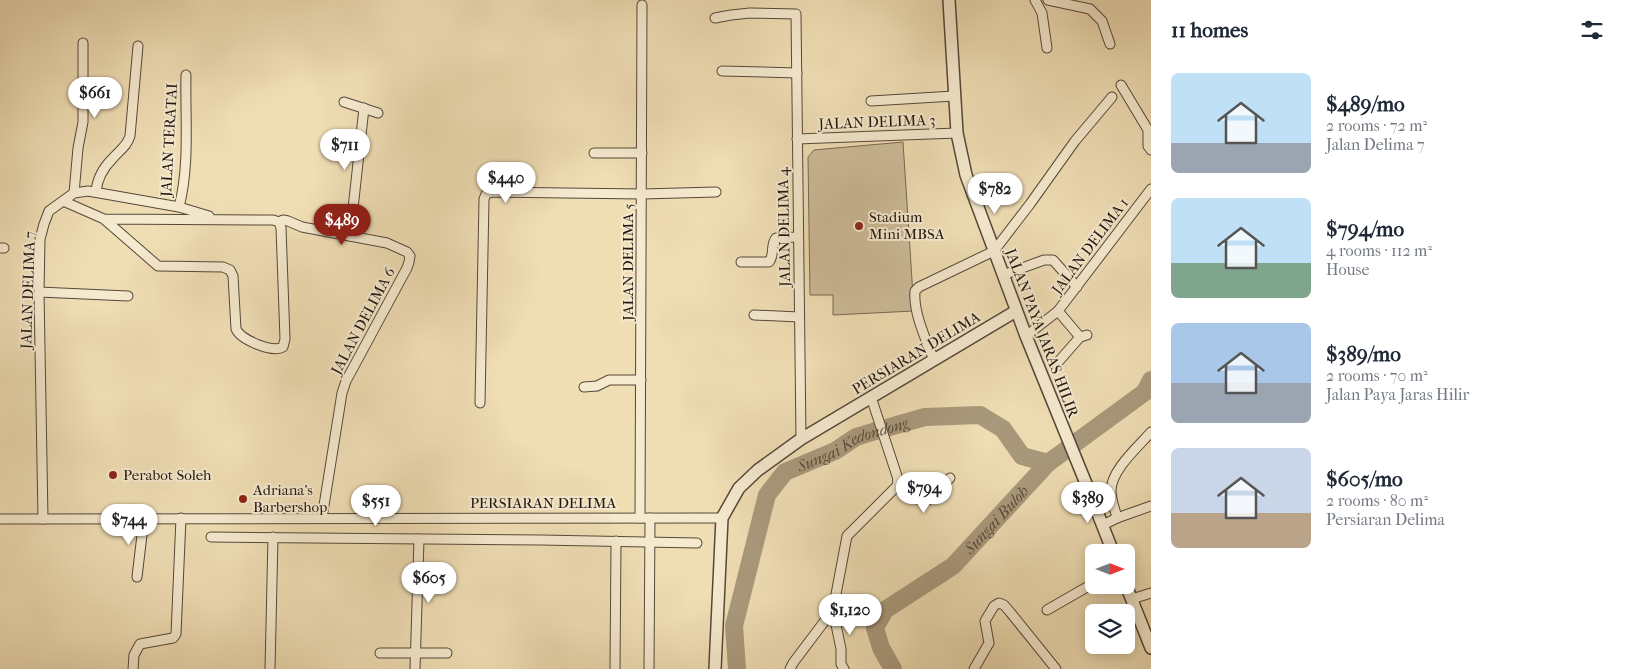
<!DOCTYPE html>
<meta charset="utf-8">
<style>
:root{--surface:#fff;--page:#f2f2f3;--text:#1f2937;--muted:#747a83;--accent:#8f2418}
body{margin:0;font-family:"IM FELL French Canon",serif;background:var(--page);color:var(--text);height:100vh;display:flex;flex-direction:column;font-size:19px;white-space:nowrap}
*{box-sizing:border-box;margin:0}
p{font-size:16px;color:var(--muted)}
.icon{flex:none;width:28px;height:28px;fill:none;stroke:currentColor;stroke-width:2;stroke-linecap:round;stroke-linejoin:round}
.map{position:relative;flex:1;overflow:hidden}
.drawer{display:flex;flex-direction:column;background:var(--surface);width:475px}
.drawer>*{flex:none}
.needle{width:32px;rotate:90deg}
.tools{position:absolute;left:1085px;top:544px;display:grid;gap:10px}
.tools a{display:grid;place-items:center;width:50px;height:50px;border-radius:8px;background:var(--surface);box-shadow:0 2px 12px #0003;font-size:25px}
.price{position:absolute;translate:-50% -42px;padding:0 11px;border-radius:18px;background:#fff;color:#222;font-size:16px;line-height:32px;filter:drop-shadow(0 1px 2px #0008)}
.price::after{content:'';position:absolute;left:50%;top:30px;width:15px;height:11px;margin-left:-8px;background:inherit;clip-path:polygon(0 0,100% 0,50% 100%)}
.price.selected{background:var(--accent);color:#fff}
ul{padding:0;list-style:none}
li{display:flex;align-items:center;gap:15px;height:125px;padding:0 20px}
li span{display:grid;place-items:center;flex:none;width:140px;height:100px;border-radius:8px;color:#555}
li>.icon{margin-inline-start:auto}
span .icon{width:60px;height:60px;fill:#fffc;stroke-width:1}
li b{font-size:21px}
h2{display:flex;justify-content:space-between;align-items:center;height:60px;padding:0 20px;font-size:21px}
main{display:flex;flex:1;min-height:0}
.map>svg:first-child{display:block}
.green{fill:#ccbb98;stroke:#776854}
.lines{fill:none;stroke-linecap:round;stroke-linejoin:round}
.river{stroke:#a9997c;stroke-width:18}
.minor-casing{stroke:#554839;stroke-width:11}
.tertiary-casing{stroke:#554839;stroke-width:14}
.minor{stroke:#f5e9ce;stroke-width:9}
.tertiary{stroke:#f5e9ce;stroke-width:11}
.poi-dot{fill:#8f2418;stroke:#f5e9ce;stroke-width:2}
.labels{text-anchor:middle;stroke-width:4;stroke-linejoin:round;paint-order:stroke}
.street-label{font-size:15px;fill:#221610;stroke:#f5e9ce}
.poi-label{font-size:15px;fill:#221610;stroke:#f5e9ce;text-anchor:start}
.water-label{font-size:16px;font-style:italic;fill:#584a3b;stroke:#f5e9ce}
</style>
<main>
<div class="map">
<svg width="1151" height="669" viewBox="0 0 1151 669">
<rect width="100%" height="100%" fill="#efddb4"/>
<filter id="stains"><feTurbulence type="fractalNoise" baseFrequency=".004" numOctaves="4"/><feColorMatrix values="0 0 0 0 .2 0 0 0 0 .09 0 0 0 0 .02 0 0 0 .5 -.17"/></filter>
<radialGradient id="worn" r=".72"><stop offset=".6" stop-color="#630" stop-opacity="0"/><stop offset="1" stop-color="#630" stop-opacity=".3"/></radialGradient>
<polygon class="green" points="903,142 914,311 833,315 833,295 810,295 808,157 814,150"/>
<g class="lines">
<g class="river">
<path id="s1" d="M737,669L734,626L767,495L785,472L835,451L856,437L879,430L925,417L980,415L1003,429L1022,456L1048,463"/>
<path id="s2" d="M893,669L881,648L875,628L885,610L953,566L1048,463L1145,392L1151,380"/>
</g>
<g class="minor-casing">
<g id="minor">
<polyline points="1035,0 1042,13 1047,48"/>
<polyline points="1048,0 1090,9 1102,21 1110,44"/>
<polyline points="715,18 731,15 750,13 796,14 801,439"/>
<polyline points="722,71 797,73"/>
<polyline points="1121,85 1148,130 1148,146 1151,150"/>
<polyline points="871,101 954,96"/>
<polyline points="344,102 378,113"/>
<polyline points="797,139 957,133"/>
<polyline points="594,153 642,153"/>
<path d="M96,192C97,178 103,168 113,158C120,150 127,146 130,136L138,46"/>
<polyline points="74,193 78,148 83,122 83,43"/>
<path d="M63,201L104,219L158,266L223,267L230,270L233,276L236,329C241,340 272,353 283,347L285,339L281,228L279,222L273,220L104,219"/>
<path d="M179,207C190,165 185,118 186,75"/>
<polyline points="279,222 283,220 288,221 302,227 387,243 407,252 410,256 409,262 407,268 346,381 342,393 322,518"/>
<polyline points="350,236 364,108"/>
<polyline points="0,248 4,248"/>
<path d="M741,262H769C775,255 770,245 776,238L798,237"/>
<polyline points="1003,275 1044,260 1053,260 1077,287"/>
<polyline points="39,292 128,296"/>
<polyline points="1058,311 1080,337"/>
<polyline points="754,315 799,317"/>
<polyline points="1026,336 1058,311 1151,189"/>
<path d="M934,360C926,340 913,312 915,291L919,287L994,251L1030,204L1075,141L1112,97"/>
<polyline points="1059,361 1080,337 1087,335"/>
<polyline points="584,387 597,386 609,380 641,380"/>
<polyline points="480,403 484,199 486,194 492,192 642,194 716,192"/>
<path d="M898,479C926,510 923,507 950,478"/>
<polyline points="640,518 642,5"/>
<polyline points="1117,518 1151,506"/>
<polyline points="0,519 722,518"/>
<polyline points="43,519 39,292 40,239 44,224 49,211 74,193 88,191 179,207 209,216"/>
<path d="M1103,525L1117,518C1115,509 1111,500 1111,491C1111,470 1138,447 1151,432"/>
<polyline points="211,537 541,540 697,543"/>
<polyline points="137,577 144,518"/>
<polyline points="1132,599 1151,593"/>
<polyline points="833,610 841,649 841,664 844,669"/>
<polyline points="1047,610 1094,583"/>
<polyline points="380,653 447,653"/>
<polyline points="133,669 134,655 140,644 173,638 176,634 181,518"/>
<polyline points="270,669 273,537"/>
<polyline points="415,669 419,539"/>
<polyline points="615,669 616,541"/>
<polyline points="649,669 650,518"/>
<polyline points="790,669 793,663 833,610 847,536 897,486 898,479 871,397"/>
<polyline points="974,669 989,643 985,621 994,606 999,603 1004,605 1010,612 1056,669"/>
</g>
</g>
<g class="tertiary-casing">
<g id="tertiary">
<polyline points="949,0 957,133 966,175 1026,336 1087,486 1113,552"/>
<polyline points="1126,585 1151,648"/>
<polyline points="715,669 722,518 739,488 758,470 801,439 1016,311"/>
</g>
</g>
<use href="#minor" class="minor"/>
<use href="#tertiary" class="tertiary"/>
</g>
<g class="poi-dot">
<circle cx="859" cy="226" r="5"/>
<circle cx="113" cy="475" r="5"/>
<circle cx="243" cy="499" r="5"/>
</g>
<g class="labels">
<g class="street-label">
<text transform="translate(877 122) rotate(-2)" y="5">JALAN DELIMA 3</text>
<text transform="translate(169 140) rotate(-87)" y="5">JALAN TERATAI</text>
<text transform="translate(784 227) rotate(-91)" y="5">JALAN DELIMA 4</text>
<text transform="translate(1090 246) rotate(-53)" y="5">JALAN DELIMA 1</text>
<text transform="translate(628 262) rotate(-90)" y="5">JALAN DELIMA 5</text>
<text transform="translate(28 290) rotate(-88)" y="5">JALAN DELIMA 7</text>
<text transform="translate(363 321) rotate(-62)" y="5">JALAN DELIMA 6</text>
<text transform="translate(1042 333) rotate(69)" y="5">JALAN PAYA JARAS HILIR</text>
<text transform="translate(916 353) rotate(-31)" y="5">PERSIARAN DELIMA</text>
<text x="543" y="508">PERSIARAN DELIMA</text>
</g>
<g class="poi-label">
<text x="869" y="222">Stadium<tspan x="869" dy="17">Mini MBSA</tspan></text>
<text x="123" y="480">Perabot Soleh</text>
<text x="253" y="495">Adriana's<tspan x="253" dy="17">Barbershop</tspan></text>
</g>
<g class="water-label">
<text dy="6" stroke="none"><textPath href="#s1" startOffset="281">Sungai Kedondong</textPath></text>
<text dy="6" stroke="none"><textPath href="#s2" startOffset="210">Sungai Buloh</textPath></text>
</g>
</g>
<rect width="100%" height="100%" filter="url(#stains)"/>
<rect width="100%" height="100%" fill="url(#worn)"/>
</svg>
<div class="tools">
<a><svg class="needle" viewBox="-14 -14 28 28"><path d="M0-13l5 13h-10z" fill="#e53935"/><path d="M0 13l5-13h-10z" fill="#747a83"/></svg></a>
<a><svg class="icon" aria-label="layers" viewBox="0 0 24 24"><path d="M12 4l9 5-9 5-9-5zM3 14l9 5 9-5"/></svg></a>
</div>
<b class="price" style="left:95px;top:119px">$661</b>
<b class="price" style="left:345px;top:171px">$711</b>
<b class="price" style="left:506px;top:204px">$440</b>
<b class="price" style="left:995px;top:215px">$782</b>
<b class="price selected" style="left:342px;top:246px">$489</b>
<b class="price" style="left:924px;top:514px">$794</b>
<b class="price" style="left:1088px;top:524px">$389</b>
<b class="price" style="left:376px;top:527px">$551</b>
<b class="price" style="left:129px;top:546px">$744</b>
<b class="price" style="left:429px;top:604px">$605</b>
<b class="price" style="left:850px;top:636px">$1,120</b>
</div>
<section class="drawer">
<h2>11 homes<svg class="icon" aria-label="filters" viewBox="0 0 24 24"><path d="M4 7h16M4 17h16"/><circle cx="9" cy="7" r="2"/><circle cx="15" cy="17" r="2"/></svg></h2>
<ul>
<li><span style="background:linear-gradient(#bfe0f5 70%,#9aa5b1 0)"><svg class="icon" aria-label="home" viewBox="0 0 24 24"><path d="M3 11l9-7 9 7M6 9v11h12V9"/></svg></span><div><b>$489/mo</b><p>2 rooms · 72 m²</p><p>Jalan Delima 7</p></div></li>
<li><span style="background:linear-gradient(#bfe0f5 65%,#7fa58c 0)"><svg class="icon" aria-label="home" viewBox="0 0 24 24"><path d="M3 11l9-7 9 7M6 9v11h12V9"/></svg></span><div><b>$794/mo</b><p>4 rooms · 112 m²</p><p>House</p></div></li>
<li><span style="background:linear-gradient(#a9c7e8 60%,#9aa5b1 0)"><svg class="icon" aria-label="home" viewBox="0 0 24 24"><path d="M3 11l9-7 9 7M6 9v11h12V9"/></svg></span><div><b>$389/mo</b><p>2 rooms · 70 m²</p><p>Jalan Paya Jaras Hilir</p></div></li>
<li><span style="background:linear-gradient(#c9d6e8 65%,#b9a48a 0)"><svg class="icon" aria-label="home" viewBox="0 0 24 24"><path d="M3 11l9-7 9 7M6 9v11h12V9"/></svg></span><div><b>$605/mo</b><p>2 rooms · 80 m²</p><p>Persiaran Delima</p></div></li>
</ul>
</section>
</main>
